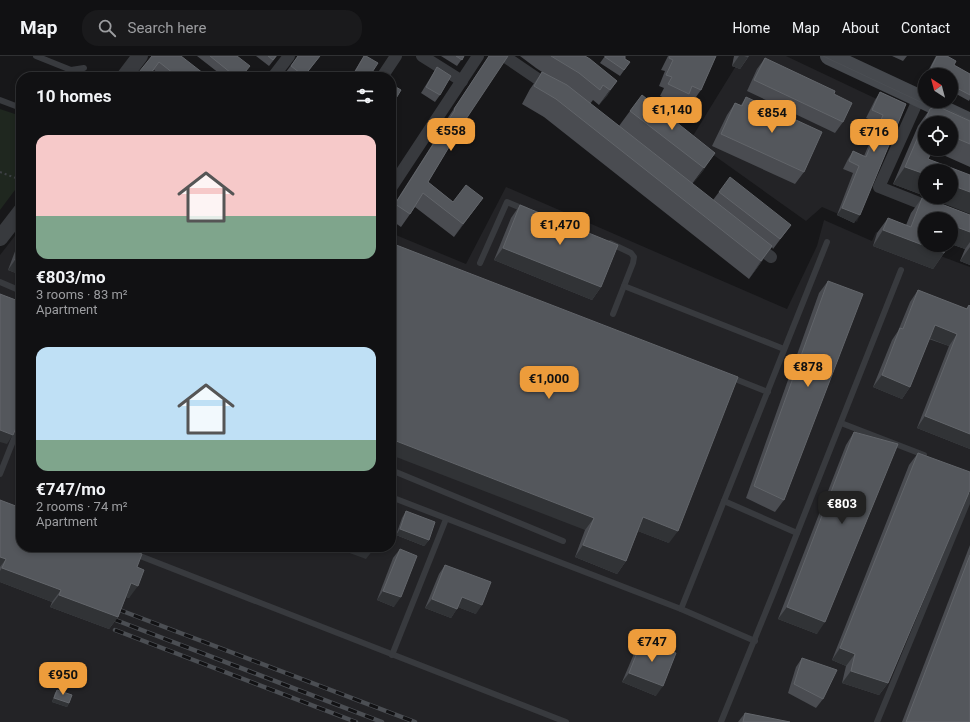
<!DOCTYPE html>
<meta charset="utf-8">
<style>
:root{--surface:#111113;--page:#1a1a1c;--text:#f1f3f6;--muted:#9c9da0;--line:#303133;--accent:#ed9c3b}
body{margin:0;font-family:Roboto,sans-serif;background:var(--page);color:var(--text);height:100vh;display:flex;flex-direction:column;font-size:15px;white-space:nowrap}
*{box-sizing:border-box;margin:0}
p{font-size:13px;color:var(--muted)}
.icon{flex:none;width:22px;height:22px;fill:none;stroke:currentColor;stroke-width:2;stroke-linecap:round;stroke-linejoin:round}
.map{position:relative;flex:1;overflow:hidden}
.side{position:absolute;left:16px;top:16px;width:380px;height:480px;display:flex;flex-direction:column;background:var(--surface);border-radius:16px;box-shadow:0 2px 6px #0003,0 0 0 1px var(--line)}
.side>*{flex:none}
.needle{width:26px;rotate:324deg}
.fabs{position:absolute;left:918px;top:12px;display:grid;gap:8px}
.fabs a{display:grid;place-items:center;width:40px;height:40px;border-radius:50%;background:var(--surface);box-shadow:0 2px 6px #0003,0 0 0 1px var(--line);font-size:20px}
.price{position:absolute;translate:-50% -34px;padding:0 9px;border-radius:8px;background:var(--accent);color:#111;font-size:13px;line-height:26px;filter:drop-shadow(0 1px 2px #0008)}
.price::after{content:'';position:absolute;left:50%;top:24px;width:12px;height:9px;margin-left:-6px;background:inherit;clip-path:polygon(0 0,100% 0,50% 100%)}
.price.current{background:#222;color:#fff}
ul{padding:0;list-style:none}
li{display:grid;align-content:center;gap:8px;height:212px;padding:0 20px}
li span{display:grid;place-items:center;height:124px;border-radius:12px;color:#555}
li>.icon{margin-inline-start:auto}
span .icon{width:72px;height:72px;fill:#fffc;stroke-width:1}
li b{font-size:17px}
h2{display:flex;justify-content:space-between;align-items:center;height:48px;padding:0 20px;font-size:17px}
header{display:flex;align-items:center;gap:24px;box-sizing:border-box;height:56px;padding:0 20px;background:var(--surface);border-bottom:1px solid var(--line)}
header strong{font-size:19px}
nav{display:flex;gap:22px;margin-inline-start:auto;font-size:14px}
.search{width:280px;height:36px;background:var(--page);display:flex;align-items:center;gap:10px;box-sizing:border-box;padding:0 14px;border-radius:16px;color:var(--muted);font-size:15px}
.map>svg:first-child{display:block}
.built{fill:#232326}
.green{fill:#1f271f}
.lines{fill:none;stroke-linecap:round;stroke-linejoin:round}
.path{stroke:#3e4145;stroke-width:2;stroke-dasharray:2 3;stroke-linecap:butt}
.service{stroke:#383a3e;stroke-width:6}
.minor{stroke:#383a3e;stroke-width:12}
.tertiary{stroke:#383a3e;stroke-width:16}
.secondary{stroke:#46494e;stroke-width:18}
.tram{stroke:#4b4e53;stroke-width:1}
.rail-casing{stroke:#4b4e53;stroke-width:4.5}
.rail{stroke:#121214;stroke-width:3;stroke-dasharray:9;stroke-linecap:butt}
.wall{fill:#4a4c51;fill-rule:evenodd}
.shaded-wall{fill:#313336}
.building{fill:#54575c;stroke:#62656a}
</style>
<header>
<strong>Map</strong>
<div class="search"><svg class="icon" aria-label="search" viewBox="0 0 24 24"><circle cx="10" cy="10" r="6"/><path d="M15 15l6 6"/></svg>Search here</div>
<nav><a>Home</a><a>Map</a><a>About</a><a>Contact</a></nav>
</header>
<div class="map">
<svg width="970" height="666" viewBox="0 0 970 666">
<rect width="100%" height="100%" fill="#171719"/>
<g class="built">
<polygon points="742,0 786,0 902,55 857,166 822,151 806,165 691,83"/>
<polygon points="506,131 787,253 817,190 824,164 872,185 876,176 970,211 970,666 0,666 0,199 21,172 21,491 391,491 391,177 466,208"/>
</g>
<polygon class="green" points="0,53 21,60 21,126 0,154"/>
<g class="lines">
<polyline class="path" points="0,116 21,124"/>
<g class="service">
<polyline points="36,0 71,14 84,12"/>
<polyline points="0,44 21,52"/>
<polyline points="610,187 631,197 634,201 633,207 613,258"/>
<polyline points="480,207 507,146 526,154"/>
<polyline points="0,226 21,235"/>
<polyline points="624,230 784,293"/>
<polyline points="730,321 768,336"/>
<polyline points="841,367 924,399"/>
<polyline points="391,414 563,485"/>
<polyline points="0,418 21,365"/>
<polyline points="391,441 681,553 755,585"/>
<polyline points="724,445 797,477"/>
<polyline points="135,498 566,666"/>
<polyline points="681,553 827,186"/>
<polyline points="392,599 446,463"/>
<polyline points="721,666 773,538 901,214"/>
<polyline points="877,666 970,440"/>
</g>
<g class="minor">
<polyline points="422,0 462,25"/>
<polyline points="504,0 551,32"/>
<polyline points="273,21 289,0"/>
<polyline points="382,21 396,0"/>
<polyline points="919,42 879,131 932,152"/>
<polyline points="391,132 478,0"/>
<polyline points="754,188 771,201"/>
</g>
<g class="tertiary">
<polyline points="124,21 140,0"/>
<polyline points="0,182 21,155"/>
</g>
<polyline class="secondary" points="829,0 970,66"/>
<g class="tram">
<polyline points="823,0 942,56"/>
<polyline points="937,48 970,64"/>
</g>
<g class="rail-casing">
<g id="rail">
<polyline points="117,553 415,666"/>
<polyline points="113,563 382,666"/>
<polyline points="115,574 356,666"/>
</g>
</g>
<use href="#rail" class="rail"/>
</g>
<g class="wall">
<polygon points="152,0 208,21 163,21 154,14 148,21 136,21"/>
<polygon points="197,0 237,0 242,21 224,21"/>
<polygon points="256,0 277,0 269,10"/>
<polygon points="298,0 320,0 304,21 292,21 286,16"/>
<polygon points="364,0 369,21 351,21 360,6"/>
<polygon points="441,0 464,0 457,10"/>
<polygon points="489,0 464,66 428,126 453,146 483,142 454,181 415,151 401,171 391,164 391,153 446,67 445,66"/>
<polygon points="520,0 585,0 617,25 599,49 593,44 590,48 619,70 630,55 715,97 692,128 713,144 719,136 791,169 773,193 772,191 749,223 544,61 522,48 530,33 542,16 536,12"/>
<polygon points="605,0 625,0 625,3 630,6 620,20 600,7"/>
<polygon points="668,0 716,0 701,34 693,45 686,42 681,49 660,40 664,32 659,30 665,15 661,14"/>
<polygon points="734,0 749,0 740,13 732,10"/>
<polygon points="892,0 907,0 903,5"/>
<polygon points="936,0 970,18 970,43 969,45 951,35 951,19 932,19 927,17"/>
<polygon points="765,2 843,66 835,77 747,35 757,13"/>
<polygon points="437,11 440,39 435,46 421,37"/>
<polygon points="391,28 395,44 391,50"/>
<polygon points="880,36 906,48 854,167 837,159 853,117 843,113 848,103 853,95 864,100 878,67 866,62 875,44"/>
<polygon points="746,41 804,116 795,128 712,90 727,59 735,47 741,49"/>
<path d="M930,53L970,65V111L932,94L928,103L925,115V140L893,128L918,70ZM925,67H951V93H925Z"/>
<polygon points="922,142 970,159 970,209 960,205 965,193 951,188 951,163 944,197 933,213 873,190 877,177 888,162 906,169 911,157"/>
<polygon points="520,149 601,231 592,244 494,204 511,162"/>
<polygon points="21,185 21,219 8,214 17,190"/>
<polygon points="391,187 669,487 638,475 626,505 617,518 575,501 585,474"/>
<polygon points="828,225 784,444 775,456 746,442 819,237"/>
<polygon points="918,234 966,253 969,249 970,393 917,372 949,290 929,283 910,331 902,343 873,331 892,284 898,275 910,246"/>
<polygon points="854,376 817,578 778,563 846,389"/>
<polygon points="918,397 888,627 879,639 842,627 846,610 832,604 909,409"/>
<polygon points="0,444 137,511 129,542 126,541 118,561 109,573 50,551 52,546 0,526"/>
<polygon points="406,455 429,484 424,490 396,479 402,462"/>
<polygon points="970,489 970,666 902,666"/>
<polygon points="400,493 394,551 377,544 393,502"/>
<polygon points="445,509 476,558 458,551 451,562 425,552 439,518"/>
<polygon points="642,584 656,640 622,626 636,593"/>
<polygon points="802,602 823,643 816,652 788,637 796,611"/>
<polygon points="57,634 69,647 67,651 52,646 55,637"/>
<polygon points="745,657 790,666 738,666"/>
</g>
<g class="shaded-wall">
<polygon points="739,0 744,0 748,1 740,13 732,10"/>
<polygon points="617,25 607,40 599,49 610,34"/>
<polygon points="715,97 703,115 691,130 704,112"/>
<polygon points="905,111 925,118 925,140 893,128"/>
<polygon points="951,129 970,136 970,158 927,141 951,141"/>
<polygon points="483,142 474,154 454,181 463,168"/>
<polygon points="842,152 860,159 854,167 837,159"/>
<polygon points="954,170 970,176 970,186 965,193 951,188 951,174"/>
<polygon points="883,174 944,197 933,213 873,190"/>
<polygon points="772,190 760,208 749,223 761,205"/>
<polygon points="970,191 970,209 960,205"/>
<polygon points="503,192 601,231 592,244 494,204"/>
<polygon points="15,204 21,207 21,219 8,214"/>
<polygon points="935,269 957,278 949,290 926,281"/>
<polygon points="882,319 910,331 902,343 873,331"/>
<polygon points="925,360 970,378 970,393 917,372"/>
<polygon points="0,374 13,379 7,388 0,386"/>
<polygon points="391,383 594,462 585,474 391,399"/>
<polygon points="643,461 678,475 669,487 635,474"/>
<polygon points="400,473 429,484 424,490 396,479"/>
<polygon points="583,489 626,505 617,518 575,501"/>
<polygon points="351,491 365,491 373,494 366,503 347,496"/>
<polygon points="0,501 6,503 0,511"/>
<polygon points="2,512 61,534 52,546 0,526 0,515"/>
<polygon points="131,527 138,530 129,542 122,539"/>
<polygon points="383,535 401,541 394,551 377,544"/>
<polygon points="59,539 118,561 109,573 50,551"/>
<polygon points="462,541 482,549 476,558 455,550"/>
<polygon points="432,543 457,553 451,562 425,552"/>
<polygon points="787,551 825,566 817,578 778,563"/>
<polygon points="840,592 855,598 846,610 832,604"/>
<polygon points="851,615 888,627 879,639 842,627"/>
<polygon points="629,617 663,630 656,640 622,626"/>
<polygon points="54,642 69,647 67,651 52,646"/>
</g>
<g class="building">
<polygon points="152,0 181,0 208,21 178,21 159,6 148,21 146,21 139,16"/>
<polygon points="210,0 237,0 250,10 241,21 236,21"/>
<polygon points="268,0 276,0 273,4"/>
<polygon points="298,0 320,0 304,20 291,10"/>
<polygon points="364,0 366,0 378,7 369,21 352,21"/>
<polygon points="456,0 464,0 462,4"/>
<polygon points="489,0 508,0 464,66 428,126 453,146 466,129 483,142 463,168 423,137 410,158 395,148 455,54 454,53"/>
<polygon points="551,0 585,0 590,3 617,25 610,34 603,29 600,34 579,17"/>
<polygon points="605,0 625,0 625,3 630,6 624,14 605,1"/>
<polygon points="670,0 716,0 701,34 692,30 689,38 668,28 672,21 666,19 673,4 669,2"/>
<polygon points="937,0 947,0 956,5 954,9 970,18 970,39 951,29 951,24 952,22 951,22 951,19 945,19 931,12"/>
<polygon points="765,2 835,35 834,38 852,47 843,66 754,24"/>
<polygon points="437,11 451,20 440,39 426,31"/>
<polygon points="542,16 567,29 772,190 761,205 556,43 534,30"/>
<polygon points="391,28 401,34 395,44 391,41"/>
<polygon points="880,36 906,48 860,159 842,152 859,110 849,105 853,95 866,101 883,59 872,54"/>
<polygon points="642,39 715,97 704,112 630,55"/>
<polygon points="746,41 822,76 804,116 721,78 735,47 742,50"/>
<polygon points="937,50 970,65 970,88 951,80 951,67 925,67 925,93 933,93 928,103 970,119 970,136 951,129 951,115 925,115 925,118 905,111 930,53"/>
<polygon points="730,121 791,169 780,183 719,136"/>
<polygon points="922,142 936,146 970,159 970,176 954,170 951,177 951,163 925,163 925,189 947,189 944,197 883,174 888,162 911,171"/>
<polygon points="520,149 618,189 601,231 503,192"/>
<polygon points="391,187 738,321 678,475 643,461 626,505 583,489 594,462 391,383"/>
<polygon points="21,188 21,207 15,204"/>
<polygon points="828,225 863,238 784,444 754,430"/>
<polygon points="918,234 967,253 969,249 970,250 970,378 925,360 957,278 935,269 910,331 882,319 900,272 903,273"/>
<polygon points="0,238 21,246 21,360 13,379 0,374"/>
<polygon points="854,376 898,388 825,566 787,551"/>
<polygon points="918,397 970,416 970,434 888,627 851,615 855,598 840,592"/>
<polygon points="0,444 21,452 21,491 125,491 142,498 137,511 144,514 138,530 131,527 118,561 59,539 61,534 2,512 6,503 0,501"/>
<polygon points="406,455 435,466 429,484 400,473"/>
<polygon points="365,491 374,491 373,494"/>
<polygon points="400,493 417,500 401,541 383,535"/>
<polygon points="970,499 970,666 906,666"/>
<polygon points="445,509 491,526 482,549 462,541 457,553 432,543"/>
<polygon points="642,584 676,597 663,630 629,617"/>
<polygon points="802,602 837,614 823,643 794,628"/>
<polygon points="57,634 72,639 69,647 54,642"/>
<polygon points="745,657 790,666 743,666"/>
</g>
</svg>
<div class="fabs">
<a><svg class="needle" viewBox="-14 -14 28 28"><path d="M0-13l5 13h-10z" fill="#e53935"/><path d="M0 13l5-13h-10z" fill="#9c9da0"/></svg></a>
<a><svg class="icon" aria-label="locate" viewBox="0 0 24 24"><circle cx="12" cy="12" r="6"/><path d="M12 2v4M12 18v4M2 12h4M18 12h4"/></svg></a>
<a>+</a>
<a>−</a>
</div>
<b class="price" style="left:672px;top:75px">€1,140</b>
<b class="price" style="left:772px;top:78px">€854</b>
<b class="price" style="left:451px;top:96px">€558</b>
<b class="price" style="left:874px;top:97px">€716</b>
<b class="price" style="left:560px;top:190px">€1,470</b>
<b class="price" style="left:808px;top:332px">€878</b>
<b class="price" style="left:549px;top:344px">€1,000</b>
<b class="price current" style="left:842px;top:469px">€803</b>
<b class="price" style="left:652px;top:607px">€747</b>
<b class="price" style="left:63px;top:640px">€950</b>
<section class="side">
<h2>10 homes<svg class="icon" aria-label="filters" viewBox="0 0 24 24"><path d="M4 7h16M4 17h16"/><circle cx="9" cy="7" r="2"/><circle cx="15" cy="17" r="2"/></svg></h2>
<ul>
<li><span style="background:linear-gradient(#f6c9c9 65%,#7fa58c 0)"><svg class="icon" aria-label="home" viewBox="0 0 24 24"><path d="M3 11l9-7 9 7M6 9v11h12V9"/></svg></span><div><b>€803/mo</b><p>3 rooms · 83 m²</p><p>Apartment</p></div></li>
<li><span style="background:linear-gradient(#bfe0f5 75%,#7fa58c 0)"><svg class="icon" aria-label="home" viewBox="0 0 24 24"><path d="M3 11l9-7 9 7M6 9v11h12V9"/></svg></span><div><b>€747/mo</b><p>2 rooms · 74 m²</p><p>Apartment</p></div></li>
</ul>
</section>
</div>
